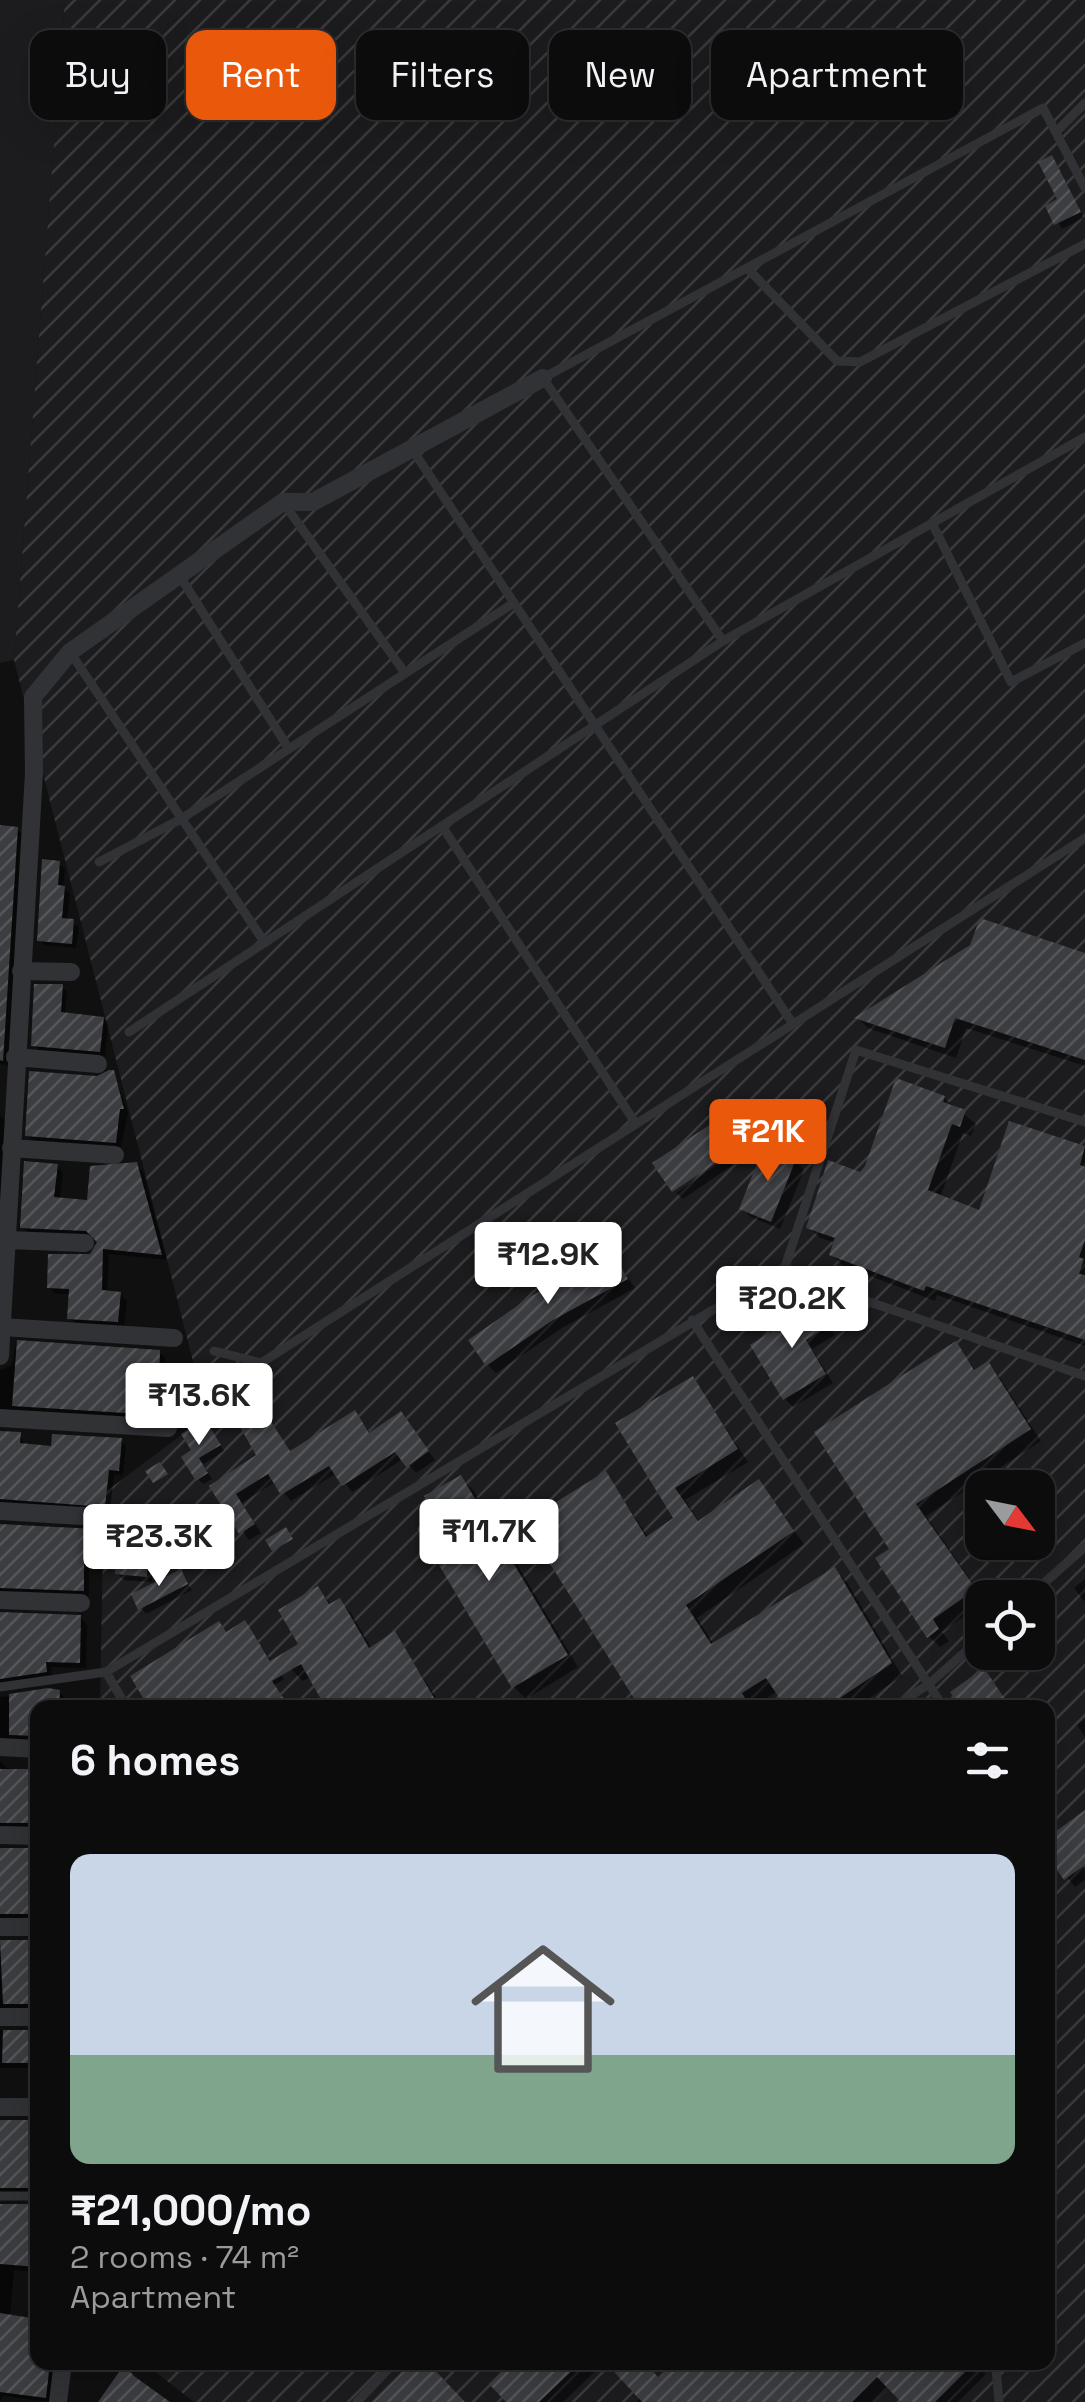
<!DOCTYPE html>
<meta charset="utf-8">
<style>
:root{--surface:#0c0c0d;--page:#151516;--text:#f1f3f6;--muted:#9a9b9d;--line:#2c2c2e;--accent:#ea580c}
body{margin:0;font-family:"Space Grotesk",sans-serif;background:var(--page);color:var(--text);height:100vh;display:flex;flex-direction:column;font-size:38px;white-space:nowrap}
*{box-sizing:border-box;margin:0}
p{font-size:32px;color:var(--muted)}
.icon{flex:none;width:55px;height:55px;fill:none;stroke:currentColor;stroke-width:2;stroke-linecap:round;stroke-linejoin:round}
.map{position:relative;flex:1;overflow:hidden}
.sheet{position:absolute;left:30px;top:1700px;width:1025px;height:670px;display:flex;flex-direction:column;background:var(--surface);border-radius:20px;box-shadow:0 10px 40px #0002,0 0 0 2px var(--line)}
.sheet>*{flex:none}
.hud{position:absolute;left:30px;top:30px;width:1025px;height:90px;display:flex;gap:20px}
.needle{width:65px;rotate:122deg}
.tools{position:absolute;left:965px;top:1470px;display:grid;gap:20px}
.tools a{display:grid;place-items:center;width:90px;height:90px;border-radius:20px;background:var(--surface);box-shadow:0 10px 40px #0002,0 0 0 2px var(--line);font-size:50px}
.price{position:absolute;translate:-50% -85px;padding:0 22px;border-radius:10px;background:#fff;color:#222;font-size:32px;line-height:65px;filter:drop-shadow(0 2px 5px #0008)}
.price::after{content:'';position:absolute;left:50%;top:60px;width:30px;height:22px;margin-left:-15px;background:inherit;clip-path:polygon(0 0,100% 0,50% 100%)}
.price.active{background:var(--accent);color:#fff}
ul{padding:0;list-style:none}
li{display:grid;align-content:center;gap:20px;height:530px;padding:0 40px}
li+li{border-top:2px solid var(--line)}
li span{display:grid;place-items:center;height:310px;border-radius:20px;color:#555}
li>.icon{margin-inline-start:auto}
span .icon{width:180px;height:180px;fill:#fffc;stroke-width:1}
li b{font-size:42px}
h2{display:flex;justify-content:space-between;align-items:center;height:120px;padding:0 40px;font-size:42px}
.tag{padding:0 35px;border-radius:20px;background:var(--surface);box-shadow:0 10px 40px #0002,0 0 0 2px var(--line);font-size:35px;line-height:90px}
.tag.active{background:var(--accent);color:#fff}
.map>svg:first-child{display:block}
.built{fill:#1c1c1e}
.industrial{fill:url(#industrial-furrows);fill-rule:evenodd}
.shadow{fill:#0007}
.building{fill:url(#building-hatch)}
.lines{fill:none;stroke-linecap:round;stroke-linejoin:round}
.lane{stroke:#313236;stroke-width:9}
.street{stroke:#313236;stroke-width:18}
</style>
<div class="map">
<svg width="1085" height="2402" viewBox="0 0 1085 2402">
<defs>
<pattern id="industrial-furrows" width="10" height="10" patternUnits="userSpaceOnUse" patternTransform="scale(2.5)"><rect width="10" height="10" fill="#1c1c1e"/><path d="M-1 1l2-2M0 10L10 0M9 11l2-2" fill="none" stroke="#3a3a3c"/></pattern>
<pattern id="building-hatch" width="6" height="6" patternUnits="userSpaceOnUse" patternTransform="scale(2.5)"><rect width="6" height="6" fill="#3c3d41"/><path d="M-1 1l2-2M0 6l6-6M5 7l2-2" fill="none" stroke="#55565a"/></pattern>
</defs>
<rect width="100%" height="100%" fill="#101011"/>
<polygon class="built" points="0,0 65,0 14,660 0,663"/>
<path class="industrial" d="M65,0H1085V2402H194L144,2363L1048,2362V1708L100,1707L104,1493L207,1416L14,660ZM982,1488H1038V1542H982ZM982,1598H1038V1652H982Z"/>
<g class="shadow">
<polygon points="1052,158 1084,218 1062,229 1048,207 1061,201"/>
<polygon points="17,829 23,835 8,1065 0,1064 0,848"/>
<polygon points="59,864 65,869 63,887 70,894 67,921 79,927 76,948 45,945 39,940"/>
<polygon points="1085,956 1085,1066 966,1028 956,1058 868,1028 858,1018"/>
<polygon points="62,987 67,992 65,1015 103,1019 108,1024 105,1056 39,1050 33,1045"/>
<polygon points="114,1073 128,1113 121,1147 33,1141 28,1135 97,1079"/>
<polygon points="944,1098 976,1124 971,1136 963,1133 940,1198 980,1213 1010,1124 1085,1149 1085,1346 937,1295 935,1301 842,1265 832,1254 836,1243 820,1238 809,1227"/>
<polygon points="0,1115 6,1121 0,1244"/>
<polygon points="738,1150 743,1158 683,1199 676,1193"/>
<polygon points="795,1161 804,1170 780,1229 751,1217 742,1208"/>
<polygon points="136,1165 143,1172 167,1260 109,1254 107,1293 120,1294 127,1301 124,1327 77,1324 70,1318 71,1294 56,1294 49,1287 91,1257 99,1239 29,1234 23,1227 57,1166 63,1173 60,1200 89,1203"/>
<polygon points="612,1254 635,1288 562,1328 496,1373 488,1365"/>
<polygon points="810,1299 835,1335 812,1349 833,1383 793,1407 785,1399 801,1317"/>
<polygon points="16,1343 159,1352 165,1358 162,1419 0,1413 0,1370 12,1365"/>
<polygon points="955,1344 976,1371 987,1364 998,1375 1041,1441 926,1516 983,1598 982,1603 942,1632 949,1641 940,1647 929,1636 892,1550"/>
<polygon points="693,1379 748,1462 685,1500 700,1523 758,1483 804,1544 697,1618 714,1645 835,1570 847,1582 902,1676 855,1708 789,1708 777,1691 753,1708 643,1708 606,1475 649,1538 676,1519 619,1424"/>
<polygon points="354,1413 371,1434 401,1414 435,1460 416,1473 403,1459 352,1492 337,1473 291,1501 275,1482 242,1503 261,1533 249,1540 212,1486 291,1453"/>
<polygon points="210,1427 224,1451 203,1464 212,1479 203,1484 198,1479 194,1451"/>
<polygon points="0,1433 20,1434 25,1446 53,1449 121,1440 126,1446 123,1475 114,1474 110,1511 7,1503 0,1507"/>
<polygon points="461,1478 473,1490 578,1667 526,1699 514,1687 421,1529 440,1518"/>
<polygon points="0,1526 94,1532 100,1543 148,1547 154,1553 152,1582 124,1580 117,1573 118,1560 89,1562 89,1596 7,1593 0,1599"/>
<polygon points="180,1572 192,1590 146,1614 141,1608"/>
<polygon points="1085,1579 1085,1602 1074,1588"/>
<polygon points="318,1589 332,1605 339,1601 351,1613 372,1649 395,1635 443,1708 329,1708 311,1676 303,1681 291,1669"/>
<polygon points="0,1615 80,1618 87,1624 86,1668 51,1667 52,1678 0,1689"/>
<polygon points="245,1623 284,1679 239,1708 219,1624 228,1634"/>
<polygon points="59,1692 65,1698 65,1708 38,1708 38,1742 0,1743 0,1697"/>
<polygon points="1085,1719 1085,1737 1077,1725"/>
<polygon points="0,1761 12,1772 38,1772 38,1829 0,1831"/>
<polygon points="1081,1816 1085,1880 1075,1887 1048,1853 1048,1840"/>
<polygon points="0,1848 38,1851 38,1920 0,1925"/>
<polygon points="0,1940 38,1942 38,2010 0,2015"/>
<polygon points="0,2030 38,2032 38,2097 34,2068 0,2068"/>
<polygon points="0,2120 38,2122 38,2193 0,2199"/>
<polygon points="0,2207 38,2208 38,2272 14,2270 10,2317 38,2362 59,2362 52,2402 3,2396 0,2402"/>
<polygon points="514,2362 605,2362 563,2402 509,2402"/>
<polygon points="974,2362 986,2374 958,2402 905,2402 890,2387 874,2402 636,2402 658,2380 833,2374"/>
</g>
<g class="building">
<polygon points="1052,155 1081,212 1054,225 1045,206 1057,199 1038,162"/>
<polygon points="0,825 18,827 3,1061 0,1060"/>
<polygon points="42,859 60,861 58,885 65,886 62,918 74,919 72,944 37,941"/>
<polygon points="980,918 1085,953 1085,1060 955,1018 945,1048 854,1018 970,945"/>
<polygon points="34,984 63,984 61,1012 104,1017 100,1052 31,1046"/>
<polygon points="109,1070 114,1070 124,1109 120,1109 116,1143 25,1136 29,1071 97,1076"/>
<polygon points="896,1078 945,1096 943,1102 966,1110 960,1127 952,1124 928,1190 979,1210 1009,1121 1085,1146 1080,1165 1085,1167 1085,1240 1079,1257 1084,1259 1079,1274 1085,1275 1085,1340 926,1286 924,1291 829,1255 835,1238 806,1228 828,1160 860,1172 865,1166"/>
<polygon points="717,1120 737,1149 672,1192 652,1163"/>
<polygon points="764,1146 796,1159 771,1222 739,1209"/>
<polygon points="24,1161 58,1164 54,1197 87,1200 90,1166 137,1162 162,1255 103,1249 102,1290 121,1292 118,1322 67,1319 69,1289 47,1288 48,1254 90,1254 97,1242 86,1231 20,1228"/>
<polygon points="612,1251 628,1279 553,1320 486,1366 468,1340 533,1295"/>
<polygon points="811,1296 828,1326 806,1340 826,1374 783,1400 750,1345 797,1316 792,1307"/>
<polygon points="17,1340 160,1350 158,1415 12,1406"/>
<polygon points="956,1341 974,1370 988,1361 1031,1429 916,1504 976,1589 933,1619 939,1629 927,1638 875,1558 889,1549 814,1432"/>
<polygon points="693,1376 738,1449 675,1488 698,1521 759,1479 794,1531 686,1605 711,1644 835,1567 892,1663 834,1702 838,1708 786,1708 766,1678 742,1693 751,1708 640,1708 524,1522 606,1471 646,1537 673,1518 615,1423"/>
<polygon points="251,1391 290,1451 355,1410 369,1433 401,1411 429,1451 406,1467 395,1452 342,1486 329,1466 281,1495 268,1474 236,1494 255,1524 239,1534 209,1486 256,1455 228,1406"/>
<polygon points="205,1419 221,1445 199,1458 208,1473 196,1481 181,1457 191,1450 181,1434"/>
<polygon points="0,1431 21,1432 20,1443 51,1446 52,1434 122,1438 119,1471 109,1470 105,1507 0,1499"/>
<polygon points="160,1462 168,1474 153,1483 145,1471"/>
<polygon points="461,1475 568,1655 512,1688 417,1528 436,1517 424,1496"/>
<polygon points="0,1524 95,1529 96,1540 149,1544 147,1577 115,1574 116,1554 84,1556 84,1591 0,1588"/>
<polygon points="286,1527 293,1539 272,1551 265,1540"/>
<polygon points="181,1569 188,1584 138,1610 131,1594"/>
<polygon points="318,1586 329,1604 340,1598 369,1648 395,1631 440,1708 326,1708 301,1664 272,1681 290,1708 149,1708 130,1676 219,1621 226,1632 245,1620 270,1661 298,1644 278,1610"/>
<polygon points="0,1612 81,1615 80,1663 46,1662 47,1672 0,1679"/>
<polygon points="984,1668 1011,1708 961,1708 950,1692"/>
<polygon points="48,1688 60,1690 59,1708 38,1708 38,1736 9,1735 9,1694"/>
<rect x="0" y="1769" width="38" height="54"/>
<polygon points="1085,1810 1085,1865 1064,1880 1048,1857 1048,1837"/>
<rect x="0" y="1848" width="38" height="66"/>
<polygon points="0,1940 38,1940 38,2004 3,2004"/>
<polygon points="3,2030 38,2030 38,2063 2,2063"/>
<polygon points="0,2120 38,2120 36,2188 0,2188"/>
<polygon points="0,2204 38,2204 38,2267 0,2264"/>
<polygon points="0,2313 38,2319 38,2362 50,2362 46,2398 0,2392"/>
<polygon points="413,2362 427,2362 465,2402 373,2402"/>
<polygon points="511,2362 581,2362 539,2402 506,2402 489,2384"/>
<polygon points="605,2362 644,2362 658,2377 673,2362 825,2362 833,2371 842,2362 975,2362 935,2402 901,2402 877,2377 852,2402 642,2402"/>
<polygon points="124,2365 134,2376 170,2402 98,2402"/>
</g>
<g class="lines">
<g class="lane">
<polyline points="1056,132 1085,103"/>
<polyline points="747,268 837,361 860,362 1085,244"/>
<polyline points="412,449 793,1024"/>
<polyline points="285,505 405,673"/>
<polyline points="932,523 1011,682 1085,643"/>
<polyline points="181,578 289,749"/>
<polyline points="723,641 543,378 1043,108 1085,188"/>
<polyline points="70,652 265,943"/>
<polyline points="442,826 636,1124"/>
<polyline points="99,862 181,819 512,604"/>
<polyline points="129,1032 723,641 1085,437"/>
<polyline points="785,1267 823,1286 1085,1376"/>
<polyline points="692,1320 944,1708"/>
<polyline points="214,1351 261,1363 1085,838"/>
<polyline points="1027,1598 1085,1547"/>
<polyline points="106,1672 127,1708"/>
<polyline points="0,1687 106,1672 785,1267 856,1050 1085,1122"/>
<polyline points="892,1708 929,1684 982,1637"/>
<polyline points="0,2196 38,2196"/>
<polyline points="996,2368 999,2402"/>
<polyline points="357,2402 395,2362"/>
</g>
<g class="street">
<polyline points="21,971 71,972"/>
<polyline points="15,1057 98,1064"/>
<polyline points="11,1148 115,1155"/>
<polyline points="7,1240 85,1243"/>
<polyline points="2,1327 174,1338"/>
<polyline points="0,1356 34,773 33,697 70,652 283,502 313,502 543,378"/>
<polyline points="0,1418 168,1428"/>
<polyline points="0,1511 98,1517"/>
<polyline points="0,1600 81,1603"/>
<polyline points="0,1747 38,1749"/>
<polyline points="0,1835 38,1836"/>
<polyline points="0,1927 38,1927"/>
<polyline points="0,2017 38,2017"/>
<polyline points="0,2107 38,2107"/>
<polyline points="58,2402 63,2362"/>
</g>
</g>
</svg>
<div class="tools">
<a><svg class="needle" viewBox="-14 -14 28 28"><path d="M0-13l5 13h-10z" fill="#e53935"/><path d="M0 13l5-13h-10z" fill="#9a9b9d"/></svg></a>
<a><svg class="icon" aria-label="locate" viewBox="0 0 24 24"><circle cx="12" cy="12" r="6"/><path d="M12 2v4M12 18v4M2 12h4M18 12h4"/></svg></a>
</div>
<b class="price active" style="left:768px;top:1184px">₹21K</b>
<b class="price" style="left:548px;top:1307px">₹12.9K</b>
<b class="price" style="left:792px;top:1351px">₹20.2K</b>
<b class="price" style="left:199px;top:1448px">₹13.6K</b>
<b class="price" style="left:489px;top:1584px">₹11.7K</b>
<b class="price" style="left:159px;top:1589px">₹23.3K</b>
<div class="hud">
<a class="tag">Buy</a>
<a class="tag active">Rent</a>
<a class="tag">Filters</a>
<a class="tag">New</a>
<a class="tag">Apartment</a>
</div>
<section class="sheet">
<h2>6 homes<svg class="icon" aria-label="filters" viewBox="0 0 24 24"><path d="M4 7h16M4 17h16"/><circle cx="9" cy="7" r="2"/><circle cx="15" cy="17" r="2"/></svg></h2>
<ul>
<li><span style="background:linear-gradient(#c9d6e8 65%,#7fa58c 0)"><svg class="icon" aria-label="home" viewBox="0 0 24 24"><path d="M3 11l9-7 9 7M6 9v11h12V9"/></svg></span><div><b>₹21,000/mo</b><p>2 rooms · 74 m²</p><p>Apartment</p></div></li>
</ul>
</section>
</div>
